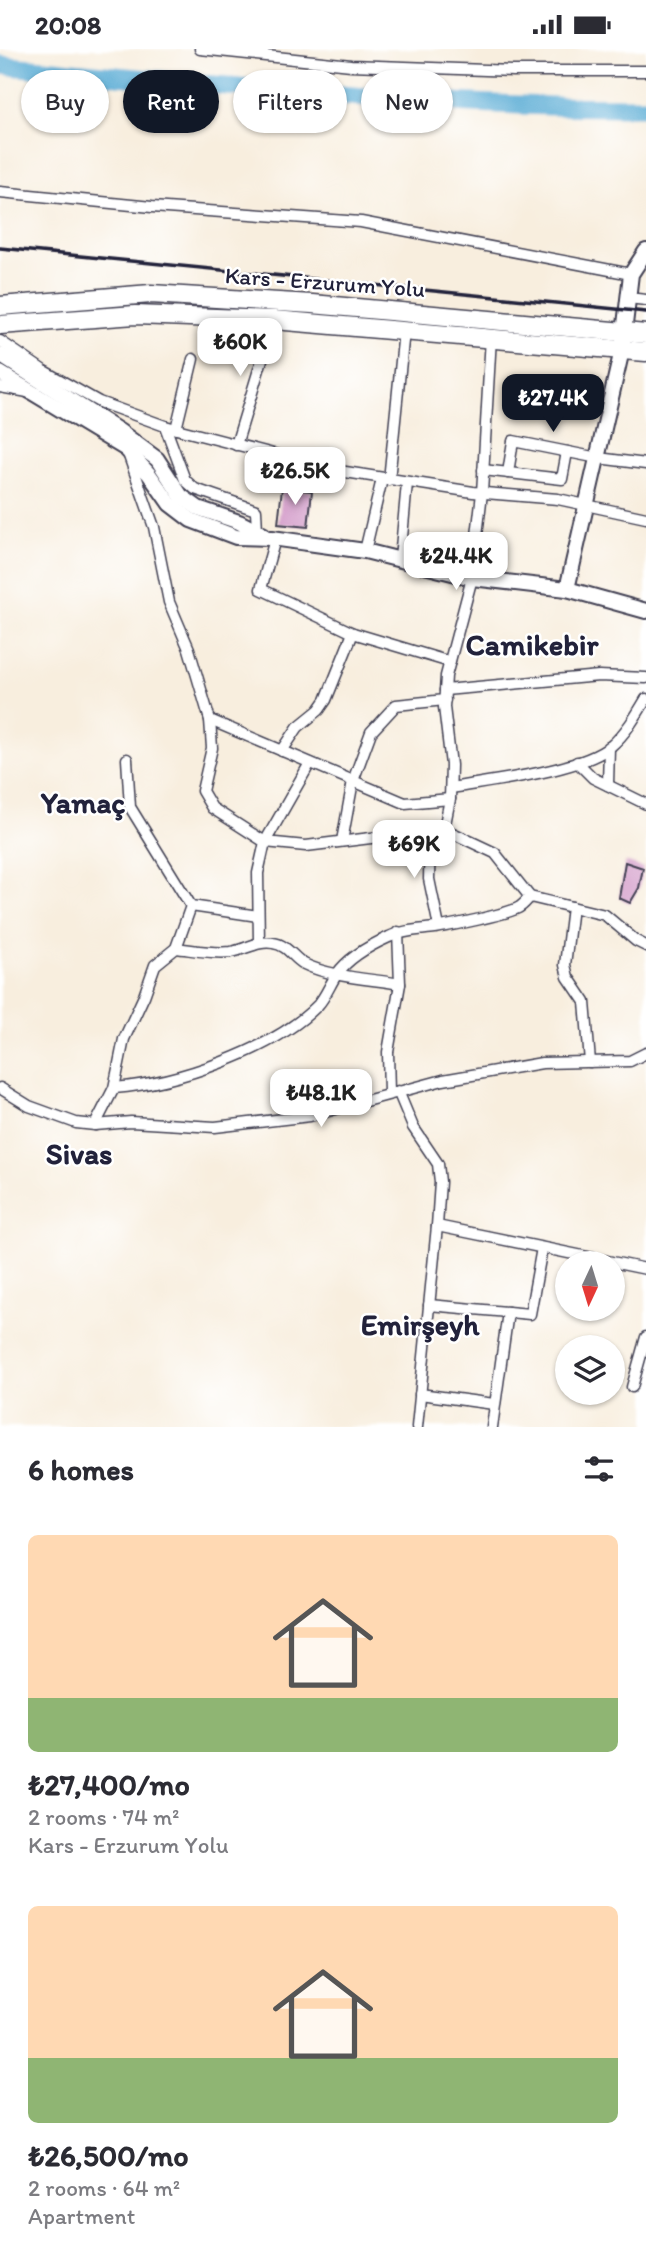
<!DOCTYPE html>
<meta charset="utf-8">
<style>
:root{--surface:#fff;--page:#f2f2f3;--text:#2b2b33;--muted:#7c7c81;--accent:#111827}
body{margin:0;font-family:Itim,sans-serif;background:var(--page);color:var(--text);height:100vh;display:flex;flex-direction:column;font-size:26px;white-space:nowrap}
*{box-sizing:border-box;margin:0}
p{font-size:23px;color:var(--muted)}
.icon{flex:none;width:38px;height:38px;fill:none;stroke:currentColor;stroke-width:2;stroke-linecap:round;stroke-linejoin:round}
.map{position:relative;height:1378px;overflow:hidden}
.sheet{display:flex;flex-direction:column;background:var(--surface);flex:1}
.sheet>*{flex:none}
.banner{position:absolute;left:21px;top:21px;width:606px;height:63px;display:flex;gap:14px}
.needle{width:46px;rotate:184deg}
.fabs{position:absolute;left:555px;top:1202px;display:grid;gap:14px}
.fabs a{display:grid;place-items:center;width:70px;height:70px;border-radius:50%;background:var(--surface);box-shadow:0 2px 5px #0004;font-size:35px}
.price{position:absolute;translate:-50% -60px;padding:0 16px;border-radius:14px;background:#fff;color:#222;font-size:23px;line-height:46px;filter:drop-shadow(0 2px 4px #0008)}
.price::after{content:'';position:absolute;left:50%;top:42px;width:21px;height:16px;margin-left:-10px;background:inherit;clip-path:polygon(0 0,100% 0,50% 100%)}
.price.current{background:var(--accent);color:#fff}
ul{padding:0;list-style:none}
li{display:grid;align-content:center;gap:14px;height:371px;padding:0 28px}
li span{display:grid;place-items:center;height:217px;border-radius:10px;color:#555}
li>.icon{margin-inline-start:auto}
span .icon{width:126px;height:126px;fill:#fffc;stroke-width:1}
li b{font-size:30px}
h2{display:flex;justify-content:space-between;align-items:center;height:84px;padding:0 28px;font-size:30px}
.pill{padding:0 24px;border-radius:32px;background:var(--surface);box-shadow:0 2px 5px #0004;font-size:24px;line-height:63px}
.pill.current{background:var(--accent);color:#fff}
.status{display:flex;justify-content:space-between;align-items:center;height:49px;padding:0 35px;background:var(--surface);direction:ltr}
.status svg{height:19px;fill:currentColor}
.map>svg:first-child{display:block}
.lines{fill:none;stroke-linecap:round;stroke-linejoin:round}
.river{stroke:#59abd4;stroke-width:19}
.building{fill:#d49dca}
.street-casing{stroke:#424153;stroke-width:13}
.secondary-casing{stroke:#424153;stroke-width:18}
.highway-casing{stroke:#424153;stroke-width:21}
.street{stroke:#fff;stroke-width:10}
.secondary{stroke:#fff;stroke-width:14}
.highway{stroke:#fff;stroke-width:18}
.rail{stroke:#22223b;stroke-width:3.5}
.labels{text-anchor:middle;stroke-width:5;stroke-linejoin:round;paint-order:stroke}
.street-label{font-size:23px;fill:#22223b;stroke:#fff}
.district-label{font-size:30px;font-weight:bold;fill:#22223b;stroke:#fff}
</style>
<div class="status"><b>20:08</b><svg viewBox="0 0 49 12"><path d="M0 12V9h3v3zM5 12V6h3v6zM10 12V3h3v9zM15 12V0h3v12zM26 1h20v11H26zM47 4h2v5h-2z"/></svg></div>
<div class="map">
<svg width="646" height="1378" viewBox="0 0 646 1378">
<rect width="100%" height="100%" fill="#fff"/>
<filter id="ink" filterUnits="userSpaceOnUse"><feTurbulence type="fractalNoise" baseFrequency=".0143" numOctaves="2"/><feDisplacementMap in="SourceGraphic" scale="14" xChannelSelector="R" yChannelSelector="G"/><feConvolveMatrix kernelMatrix="1 2 1 2 8 2 1 2 1" color-interpolation-filters="sRGB"/></filter>
<filter id="wash" filterUnits="userSpaceOnUse"><feTurbulence type="fractalNoise" baseFrequency=".00686" numOctaves="4" result="noise"/><feDisplacementMap in="SourceGraphic" scale="28" xChannelSelector="R" yChannelSelector="G"/><feGaussianBlur stdDeviation="1.57" result="paint"/><feColorMatrix in="noise" values="0 0 0 0 0 0 0 0 0 0 0 0 0 0 0 0 0 1.4 0 .05"/><feComposite in="paint" operator="in"/></filter>
<g filter="url(#wash)">
<rect width="100%" height="100%" fill="#f8eede"/>
<g class="lines">
<path class="river" d="M0,16C214,36 430,59 646,58"/>
</g>
<g id="blocks">
<g class="building">
<polygon points="282,439 312,442 308,478 278,475"/>
<polygon points="625,813 643,819 639,839 630,854 619,849"/>
</g>
</g>
</g>
<g filter="url(#ink)">
<use href="#blocks" fill-opacity="0" stroke="#424153" stroke-width="2"/>
<g class="lines">
<g class="street-casing">
<g id="street">
<polyline points="200,0 351,16 513,22 646,22"/>
<polyline points="0,143 152,158 361,173 631,225"/>
<polyline points="628,249 646,251"/>
<polyline points="0,292 44,322 99,353 165,377 339,422 473,443 558,450 646,469"/>
<polyline points="0,338 28,343"/>
<polyline points="165,377 185,431 195,440 256,461 257,482"/>
<polyline points="176,380 193,310"/>
<polyline points="236,396 274,271"/>
<polyline points="129,407 154,478 169,553 189,600 210,671 212,699 202,742 212,759 265,793 258,824 259,894"/>
<polyline points="483,421 562,430 567,403"/>
<polyline points="508,424 513,392 598,409 646,415"/>
<polyline points="389,431 404,282"/>
<polyline points="275,490 261,540 353,584 450,613"/>
<polyline points="365,502 382,430"/>
<polyline points="400,510 407,434"/>
<polyline points="445,641 599,627 646,629"/>
<polyline points="210,671 405,754 450,750"/>
<polyline points="282,702 298,678 319,661 326,651 353,584"/>
<polyline points="127,710 130,758 191,857 258,867"/>
<polyline points="577,713 593,729 646,755"/>
<polyline points="310,714 265,793 306,797 444,780 495,804 530,848 605,866 636,892 646,897"/>
<polyline points="608,736 609,698"/>
<path d="M451,739C490,732 582,722 611,697C626,684 636,667 646,650"/>
<polyline points="444,780 450,750 451,716 444,658 446,627 472,529 482,444 491,288"/>
<polyline points="430,782 429,830 439,878"/>
<polyline points="342,792 353,732 371,683 396,656 445,651"/>
<polyline points="572,858 565,916 568,928 585,953 590,1013"/>
<path d="M176,899C194,901 213,905 231,903C245,901 258,891 273,894C288,896 292,908 304,915C330,928 372,930 400,935"/>
<polyline points="0,1039 29,1057 76,1074 95,1076 131,1073 215,1078 310,1067 443,1031 542,1014 630,1012 646,1004"/>
<path d="M114,1039C177,1034 273,1002 318,956C326,947 330,935 337,925C349,908 371,896 389,888C403,881 420,881 435,879C453,876 504,866 518,859C523,857 527,851 530,848"/>
<polyline points="398,1042 413,1078 438,1115 440,1133 437,1177"/>
<polyline points="389,1044 388,1003 400,935 398,883"/>
<polyline points="95,1076 114,1039 124,990 144,947 155,916 176,899 191,857"/>
<polyline points="429,1256 530,1265 542,1199"/>
<polyline points="632,1338 646,1288"/>
<polyline points="420,1345 494,1355"/>
<polyline points="417,1378 437,1177 646,1220"/>
<polyline points="492,1378 508,1263"/>
</g>
</g>
<g class="secondary-casing">
<g id="secondary">
<polyline points="0,306 119,382 157,410 181,447 198,459 239,473 264,486"/>
<polyline points="0,324 126,400 149,425 170,455 191,471 236,488 272,489 365,502 472,529 567,540 646,562"/>
<polyline points="567,540 622,301 631,225 646,202"/>
</g>
</g>
<g class="highway-casing">
<g id="highway">
<polyline points="0,257 151,245 312,255 646,285"/>
<polyline points="0,276 135,266 274,271 646,303"/>
</g>
</g>
<use href="#street" class="street"/>
<use href="#secondary" class="secondary"/>
<use href="#highway" class="highway"/>
<polyline class="rail" points="0,199 646,263"/>
</g>
</g>
<g class="labels">
<g class="street-label">
<text transform="translate(325 233) rotate(4)" y="8">Kars - Erzurum Yolu</text>
</g>
<g class="district-label">
<text x="532" y="606">Camikebir</text>
<text x="83" y="764">Yamaç</text>
<text x="79" y="1115">Sivas</text>
<text x="420" y="1286">Emirşeyh</text>
</g>
</g>
</svg>
<div class="fabs">
<a><svg class="needle" viewBox="-14 -14 28 28"><path d="M0-13l5 13h-10z" fill="#e53935"/><path d="M0 13l5-13h-10z" fill="#7c7c81"/></svg></a>
<a><svg class="icon" aria-label="layers" viewBox="0 0 24 24"><path d="M12 4l9 5-9 5-9-5zM3 14l9 5 9-5"/></svg></a>
</div>
<b class="price" style="left:240px;top:329px">₺60K</b>
<b class="price current" style="left:553px;top:385px">₺27.4K</b>
<b class="price" style="left:295px;top:458px">₺26.5K</b>
<b class="price" style="left:456px;top:543px">₺24.4K</b>
<b class="price" style="left:414px;top:831px">₺69K</b>
<b class="price" style="left:321px;top:1080px">₺48.1K</b>
<div class="banner">
<a class="pill">Buy</a>
<a class="pill current">Rent</a>
<a class="pill">Filters</a>
<a class="pill">New</a>
</div>
</div>
<section class="sheet">
<h2>6 homes<svg class="icon" aria-label="filters" viewBox="0 0 24 24"><path d="M4 7h16M4 17h16"/><circle cx="9" cy="7" r="2"/><circle cx="15" cy="17" r="2"/></svg></h2>
<ul>
<li><span style="background:linear-gradient(#ffd9b3 75%,#8fb573 0)"><svg class="icon" aria-label="home" viewBox="0 0 24 24"><path d="M3 11l9-7 9 7M6 9v11h12V9"/></svg></span><div><b>₺27,400/mo</b><p>2 rooms · 74 m²</p><p>Kars - Erzurum Yolu</p></div></li>
<li><span style="background:linear-gradient(#ffd9b3 70%,#8fb573 0)"><svg class="icon" aria-label="home" viewBox="0 0 24 24"><path d="M3 11l9-7 9 7M6 9v11h12V9"/></svg></span><div><b>₺26,500/mo</b><p>2 rooms · 64 m²</p><p>Apartment</p></div></li>
</ul>
</section>
